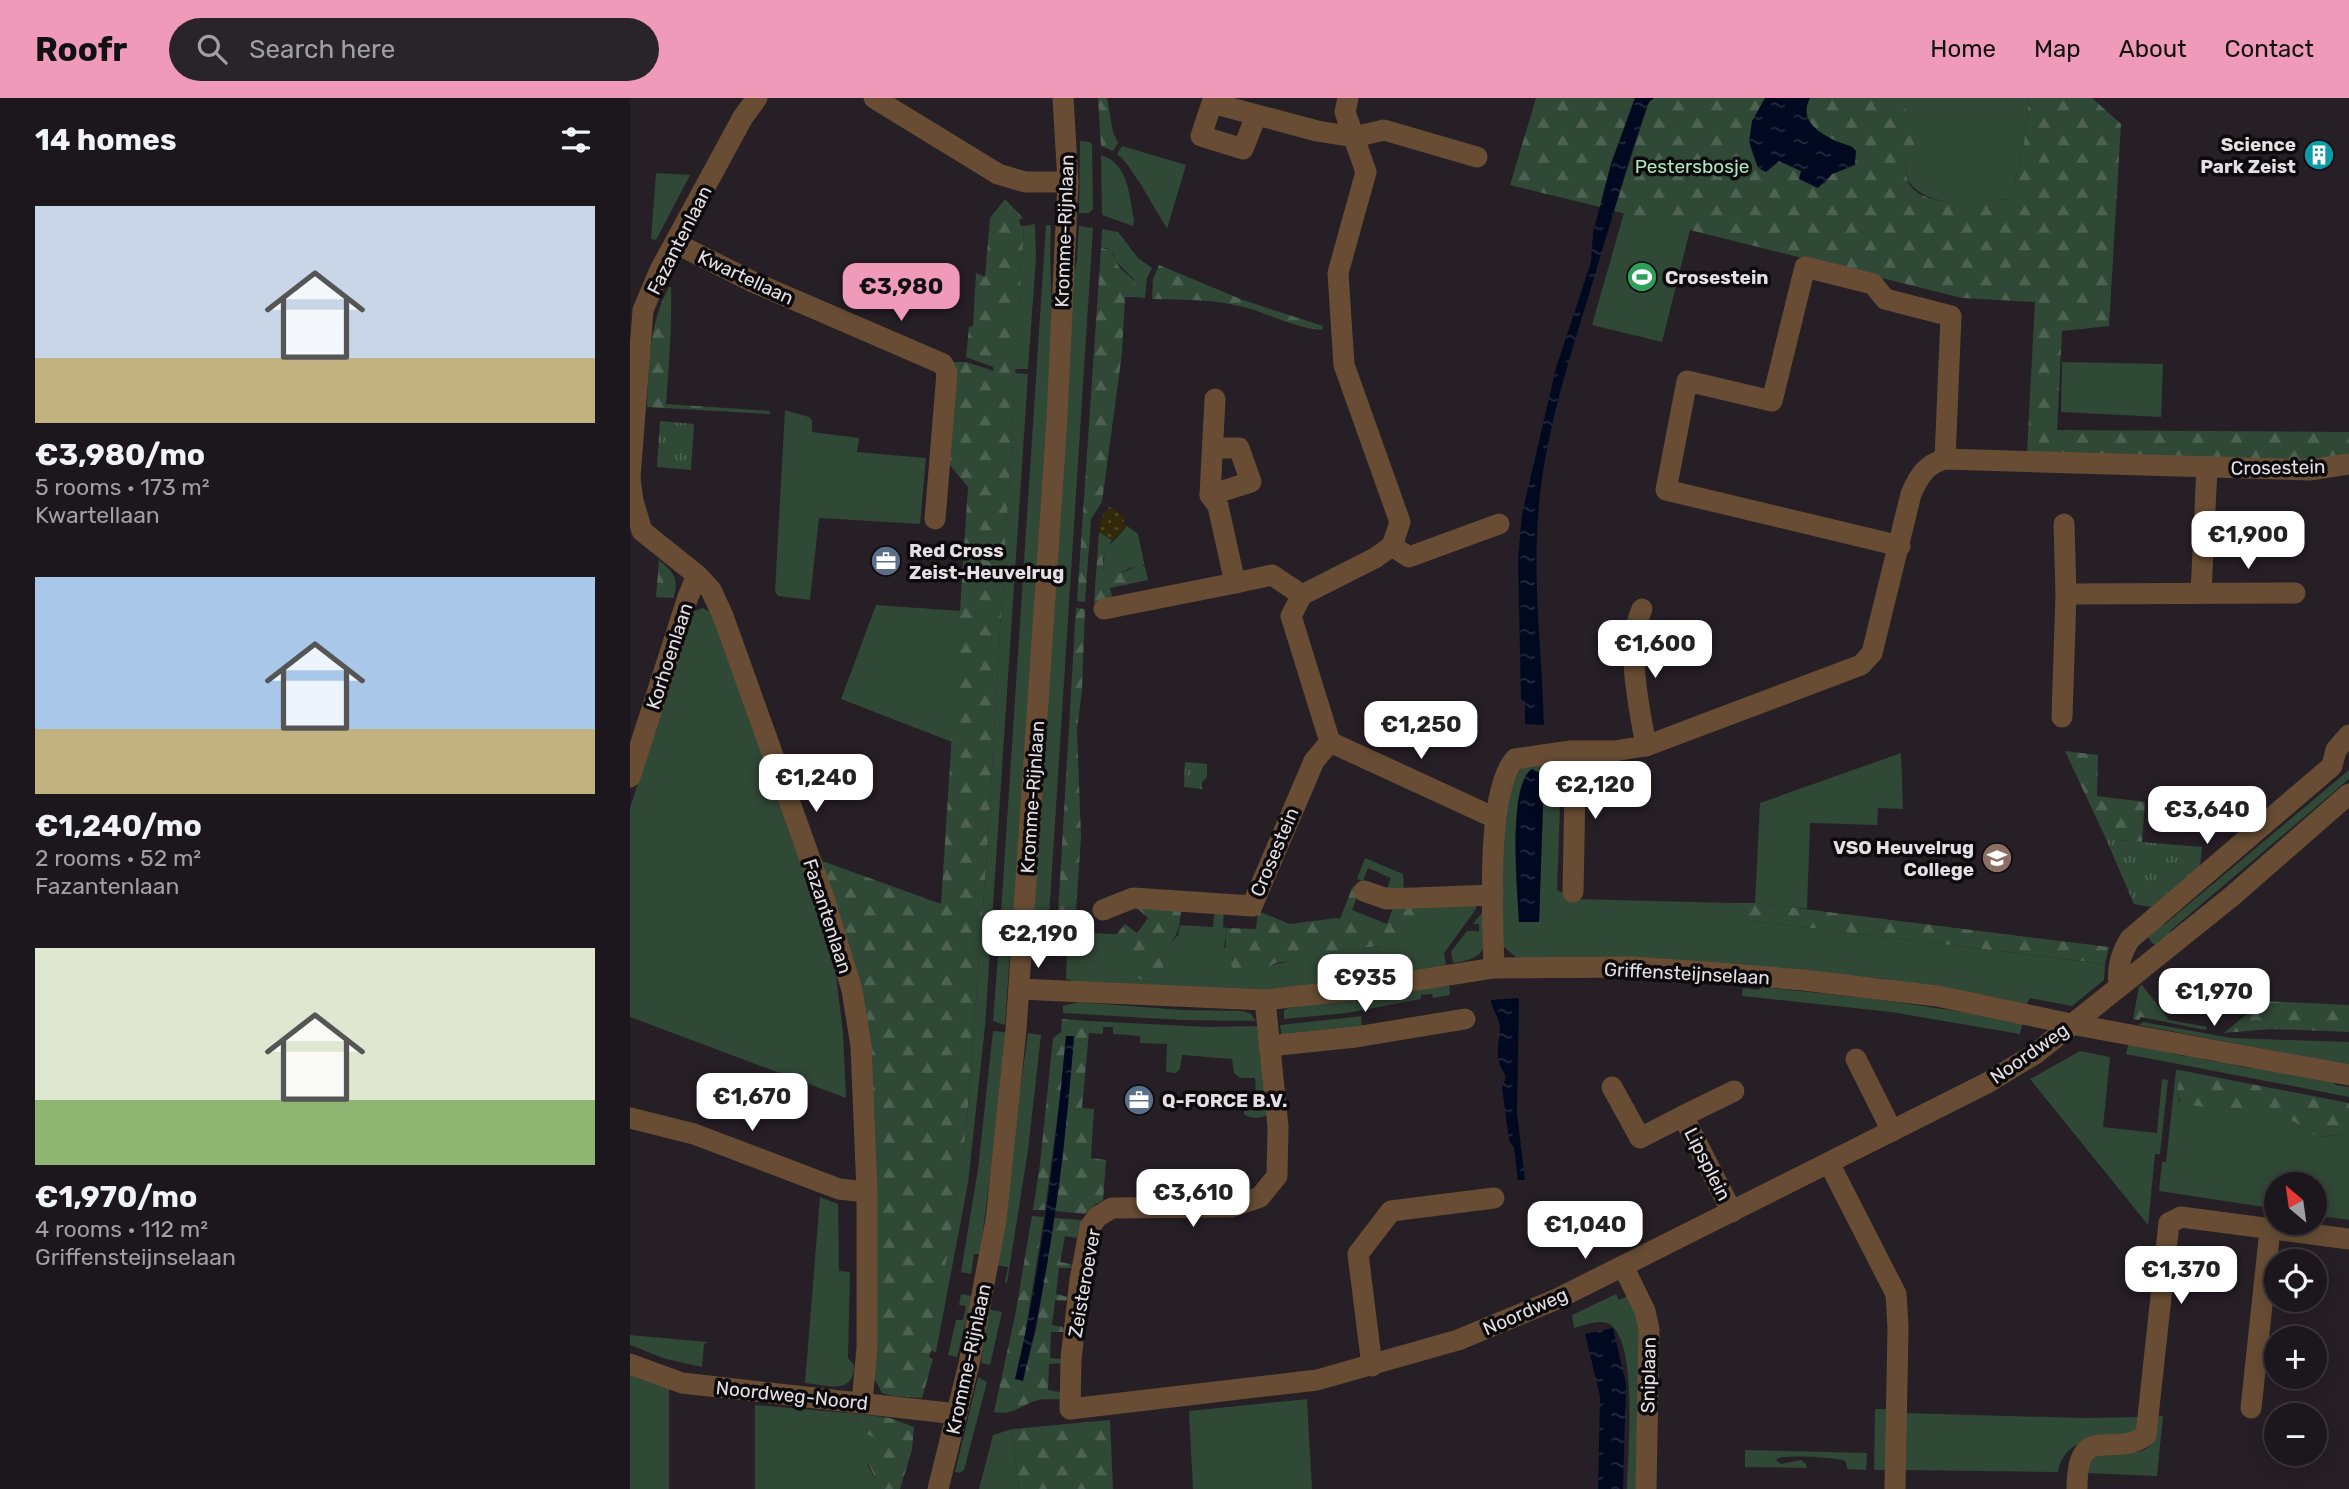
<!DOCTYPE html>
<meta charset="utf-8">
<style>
:root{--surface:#1c171c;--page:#292429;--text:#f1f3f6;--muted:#a09fa3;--line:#3a363b;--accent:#ef9ab8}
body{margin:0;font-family:Rubik,sans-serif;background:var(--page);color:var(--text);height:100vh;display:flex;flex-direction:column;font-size:26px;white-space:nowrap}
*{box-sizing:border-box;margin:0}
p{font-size:23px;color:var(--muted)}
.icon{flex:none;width:38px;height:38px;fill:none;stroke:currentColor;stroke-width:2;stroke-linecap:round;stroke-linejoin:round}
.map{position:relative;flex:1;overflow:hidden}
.drawer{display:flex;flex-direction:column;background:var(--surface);width:630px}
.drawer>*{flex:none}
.needle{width:46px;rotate:331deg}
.tools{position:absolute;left:1634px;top:1074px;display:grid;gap:14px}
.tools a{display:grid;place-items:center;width:63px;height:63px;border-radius:50%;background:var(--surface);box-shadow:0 4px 18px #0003,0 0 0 2px var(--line);font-size:35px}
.price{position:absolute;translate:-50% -60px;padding:0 16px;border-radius:14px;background:#fff;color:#222;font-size:23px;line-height:46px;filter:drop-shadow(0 2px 4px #0008)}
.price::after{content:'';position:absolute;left:50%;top:42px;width:21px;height:16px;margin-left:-10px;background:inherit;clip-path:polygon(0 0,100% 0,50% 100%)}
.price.current{background:var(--accent);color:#111}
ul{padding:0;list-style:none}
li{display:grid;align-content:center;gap:14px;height:371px;padding:0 35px}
li span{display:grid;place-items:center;height:217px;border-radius:0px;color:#555}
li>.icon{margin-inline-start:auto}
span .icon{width:126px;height:126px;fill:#fffc;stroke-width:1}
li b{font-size:30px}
h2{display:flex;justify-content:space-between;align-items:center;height:84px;padding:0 35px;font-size:30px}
header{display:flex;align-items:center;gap:42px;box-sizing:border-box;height:98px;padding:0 35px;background:var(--accent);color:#111}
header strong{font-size:33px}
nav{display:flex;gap:38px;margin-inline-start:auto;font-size:24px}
.search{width:490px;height:63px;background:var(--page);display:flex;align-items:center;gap:18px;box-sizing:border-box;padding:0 24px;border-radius:38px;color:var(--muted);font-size:26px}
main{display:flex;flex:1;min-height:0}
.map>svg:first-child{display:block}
.grass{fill:#304836;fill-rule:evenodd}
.forest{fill:url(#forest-firs)}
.sand{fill:url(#sand-dots)}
.park{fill:url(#park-tufts)}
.water{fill:url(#water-ripples)}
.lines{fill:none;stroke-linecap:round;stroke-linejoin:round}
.minor{stroke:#684d34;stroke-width:21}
.labels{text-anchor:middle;stroke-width:7;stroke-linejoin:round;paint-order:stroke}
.poi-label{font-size:19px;font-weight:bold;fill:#e3dfe3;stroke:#0d0a0d;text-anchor:start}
.park-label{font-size:19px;fill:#ace8bb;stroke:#0d0a0d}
.street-label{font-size:19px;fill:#e3dfe3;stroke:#0d0a0d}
</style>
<header>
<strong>Roofr</strong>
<div class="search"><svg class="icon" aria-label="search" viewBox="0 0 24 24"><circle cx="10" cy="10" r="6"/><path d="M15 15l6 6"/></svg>Search here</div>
<nav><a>Home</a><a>Map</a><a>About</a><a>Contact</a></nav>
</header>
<main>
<section class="drawer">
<h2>14 homes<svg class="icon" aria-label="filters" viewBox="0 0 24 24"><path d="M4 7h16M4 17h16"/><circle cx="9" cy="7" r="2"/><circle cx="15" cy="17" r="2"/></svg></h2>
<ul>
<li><span style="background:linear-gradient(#c9d6e8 70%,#c2b280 0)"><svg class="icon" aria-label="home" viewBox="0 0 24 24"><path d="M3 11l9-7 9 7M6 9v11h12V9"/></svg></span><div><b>€3,980/mo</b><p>5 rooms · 173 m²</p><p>Kwartellaan</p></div></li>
<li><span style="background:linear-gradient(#a9c7e8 70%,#c2b280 0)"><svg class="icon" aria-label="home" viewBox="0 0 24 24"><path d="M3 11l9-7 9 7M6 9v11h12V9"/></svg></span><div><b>€1,240/mo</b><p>2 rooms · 52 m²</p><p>Fazantenlaan</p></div></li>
<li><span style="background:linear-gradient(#dfe7d0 70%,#8fb573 0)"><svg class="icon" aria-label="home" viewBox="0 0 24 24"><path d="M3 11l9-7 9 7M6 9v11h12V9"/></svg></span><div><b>€1,970/mo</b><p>4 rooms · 112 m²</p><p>Griffensteijnselaan</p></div></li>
</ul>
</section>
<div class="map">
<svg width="1719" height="1391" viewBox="0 0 1719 1391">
<defs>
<pattern id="forest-firs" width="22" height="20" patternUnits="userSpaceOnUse" patternTransform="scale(1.75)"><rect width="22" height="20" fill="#304836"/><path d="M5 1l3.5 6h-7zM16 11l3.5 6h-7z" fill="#4e6253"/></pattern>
<pattern id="sand-dots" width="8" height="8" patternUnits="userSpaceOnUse" patternTransform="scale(1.75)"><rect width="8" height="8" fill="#312907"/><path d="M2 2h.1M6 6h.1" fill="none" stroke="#4f482b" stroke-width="1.8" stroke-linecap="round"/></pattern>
<pattern id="park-tufts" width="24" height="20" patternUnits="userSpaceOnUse" patternTransform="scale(1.75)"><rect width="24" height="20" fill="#304836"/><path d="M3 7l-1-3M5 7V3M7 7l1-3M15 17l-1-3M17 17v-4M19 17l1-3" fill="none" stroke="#4e6253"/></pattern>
<pattern id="water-ripples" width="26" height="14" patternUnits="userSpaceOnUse" patternTransform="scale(1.75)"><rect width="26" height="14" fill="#000920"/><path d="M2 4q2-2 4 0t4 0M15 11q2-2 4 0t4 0" fill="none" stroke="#252c40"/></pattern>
</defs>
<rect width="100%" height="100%" fill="#261f26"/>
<g class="grass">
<path d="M1264,0H1399L1394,44L1381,101C1348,104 1301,113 1278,83Z"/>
<polygon points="450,43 460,44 462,47 463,111 459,115 449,115"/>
<path d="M492,48L556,67L537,131L510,85C502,75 498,64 487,56Z"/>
<path d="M471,57C499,66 499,97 504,122L503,128L472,117Z"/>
<polygon points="26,75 60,77 26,142 21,141"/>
<polygon points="994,115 1060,132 1032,244 962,227"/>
<polygon points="405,126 406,159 398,271 385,271 394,128"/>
<path d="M416,127H421C419,162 422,198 422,233L385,809L380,847L369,846Z"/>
<polygon points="449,128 463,130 417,850 408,849 404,837 403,816 441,185 447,163"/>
<polygon points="472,131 488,134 508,160 522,170 517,180 515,200 505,199 504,181 485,163 484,155 477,150 471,150"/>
<polygon points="1432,264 1533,266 1531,319 1431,314"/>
<polygon points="385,275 398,276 355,929 338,1085 306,1254 301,1253 336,1033 357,755"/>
<polygon points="155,312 179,319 182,322 182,334 229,340 227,354 296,360 290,426 189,420 180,502 148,498 145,494"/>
<path d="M497,428L508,436L515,469L514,467L500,470L484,478L473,470C474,446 485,444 497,428Z"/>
<polygon points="246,507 331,513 322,644 211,601"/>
<polygon points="73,510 82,515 191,818 205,870 213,934 216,1000 0,919 0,710 62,514"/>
<polygon points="1271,655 1273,711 1248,710 1247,727 1180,725 1177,811 1125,805 1130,705"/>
<path d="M893,667H927L931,678L927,792L946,801L1104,805L1102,818L1124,823L1475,866L1474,882L1442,908L1400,900L1397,906L1249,880L1080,867L888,861L873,848L870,731L877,695ZM902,671L911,676L913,708L909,824H890C886,797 878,686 902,671Z"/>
<polygon points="1719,672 1719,681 1540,833 1539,840 1528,848 1522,845 1518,839 1527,826 1535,826"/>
<path d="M781,804H846V811L814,855L816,867L720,883L628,892L449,885L436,881L437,846L446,834L482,836C487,841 497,841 501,848C507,858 502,871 509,881L521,884C534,875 536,869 531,854L548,837L550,827L583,829L585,808L594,809L593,829L597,830L594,849L642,867L696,855L715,857L740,849H748Z"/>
<path d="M855,811C855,844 863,860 823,865L821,854L837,833H849V826H843Z"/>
<polygon points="371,854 380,854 375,927 363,923 368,857"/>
<polygon points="819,886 820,897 803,900 802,896 791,897 791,901 717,915 654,921 654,912 659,910"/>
<polygon points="1130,889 1246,901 1393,923 1390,936 1261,914 1112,898 1113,890 1129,892"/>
<polygon points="448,904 552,912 613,913 621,916 626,923 552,922 433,915 433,908"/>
<polygon points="733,918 731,919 732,930 652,941 650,927"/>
<path d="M460,923L578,929L628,928L637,1017C631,1021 620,1021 614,1016V1013L627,1011L625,980H610L604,975L602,961L552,957L550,971L546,975L536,974L537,946L510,945V938L483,936V929H473V936L459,935Z"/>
<polygon points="1513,924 1601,940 1719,944 1719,967 1509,927"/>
<polygon points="363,933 375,934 375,959 350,1156 344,1156 341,1176 331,1174 348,1071"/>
<polygon points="398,935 411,937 398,1052 377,1185 375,1184 378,1169 366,1167"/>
<polygon points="1499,943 1536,949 1540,955 1554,958 1561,954 1568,956 1572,961 1587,964 1593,960 1600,962 1604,967 1620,970 1627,967 1701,981 1706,987 1719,989 1719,999 1496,956"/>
<polygon points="1450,953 1480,959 1473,1029 1527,1035 1532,981 1538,982 1530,1056 1525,1056 1518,1127 1400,981"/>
<polygon points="1546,972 1554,973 1547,994 1549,1003 1663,1023 1687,1039 1719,1036 1719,1122 1685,1117 1685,1087 1647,1087 1647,1111 1529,1093 1532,1064 1536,1064"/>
<path d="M190,1099L208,1106L209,1173L220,1174L218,1260L224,1267C224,1298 197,1287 175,1285Z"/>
<polygon points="331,1196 342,1198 327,1259 318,1257 326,1222 333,1222 336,1208 329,1207"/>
<path d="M986,1196L989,1202L1000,1197L1009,1228L1008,1391H997C998,1358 1008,1247 981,1227C972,1220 955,1227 944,1230L942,1217Z"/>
<polygon points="358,1211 372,1214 360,1267 351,1265"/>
<polygon points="0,1237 78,1244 79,1244 74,1246 72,1269 36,1261 0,1247"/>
<polygon points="0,1274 38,1288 39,1292 39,1391 0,1391"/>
<polygon points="348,1279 357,1284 334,1372 330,1375 325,1374"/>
<polygon points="677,1301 682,1391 563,1391 559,1313"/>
<polygon points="125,1307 230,1316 226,1326 245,1340 238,1368 247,1384 247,1391 125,1391"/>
<polygon points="1245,1311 1260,1311 1259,1372 1244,1372"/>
<path d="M1272,1315L1454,1320L1511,1319L1504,1337C1475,1337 1434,1338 1428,1374L1272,1372Z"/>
<polygon points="1527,1318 1533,1318 1527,1378 1457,1375 1460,1362 1473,1353 1508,1354 1516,1351 1522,1345"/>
<polygon points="382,1331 389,1391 349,1391 363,1337"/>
<path d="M1115,1352L1237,1355L1236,1372L1217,1371L1216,1364L1213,1362C1192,1359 1168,1357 1148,1360L1146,1362L1151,1366L1171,1362L1176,1366L1177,1370L1115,1369Z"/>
</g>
<g class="forest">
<polygon points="468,0 477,0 483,34 488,45 483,53 471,48"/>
<polygon points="906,0 1005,0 981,66 970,109 880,87"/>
<path d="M1024,0H1135L1136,74L1149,63H1153L1194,86L1202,76L1225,67L1223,49C1201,43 1165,28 1180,0H1264L1281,17L1285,52L1275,64C1276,71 1276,80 1279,86C1295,112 1355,103 1381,101L1394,44L1399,0H1462L1491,26L1479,228L1432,233L1427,332L1719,334V357L1683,362L1397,354L1405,204L1332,200L984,113L1014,19L1019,4Z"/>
<polygon points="375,101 393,120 389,122 391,128 394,128 357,755 336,1033 304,1243 299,1259 303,1261 292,1300 263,1298 252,1295 244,1280 237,1020 187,761 311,806 338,389 319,366 323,264 336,264 364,273 363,269 336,259 339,229 343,228 346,175 355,179 360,120"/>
<path d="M471,150L482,152C483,156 484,160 486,164C495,181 509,174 505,199H495L492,255L472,404L461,421L455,504L447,503Z"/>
<path d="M529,167L613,202L693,228L692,232C663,230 637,214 609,208C581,201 550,202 522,201L523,181Z"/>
<path d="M39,189H41C42,230 39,266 36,306L140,313V316L17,309C19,268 18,227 39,189Z"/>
<path d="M469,434L482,442L473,461V470C486,483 496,471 511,467L515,469L518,482L480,490L483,502L472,506L464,505Z"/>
<path d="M29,462C43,474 50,481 43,500L26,499Z"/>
<polygon points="446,510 455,511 452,592 447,632 451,738 445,827 426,850"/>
<polygon points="1435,653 1468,657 1467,698 1515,704 1512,744 1476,741"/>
<polygon points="735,760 773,776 774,793 756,793 761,780 738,770 733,783 727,781"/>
<path d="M723,788L730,791L722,812L757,826L765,804H781C792,824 774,841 756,848C750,849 745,848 740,849C731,850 724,858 715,857C707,857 701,854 694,856C685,857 676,861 668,862C661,864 653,863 646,865C636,868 630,880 618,878C594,873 594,849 597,830L626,831L628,813L660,826L706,820L710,821Z"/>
<polygon points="1104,805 1125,805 1479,849 1475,866 1124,823 1102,818"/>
<path d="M507,810L551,813C549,835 547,838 532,854C536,869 534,875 521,884L509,881C501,870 506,855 498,844H491L482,836H487L495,826L507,835L518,820Z"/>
<polygon points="1512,887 1539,922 1577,929 1576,932 1511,919 1509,922 1503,921 1509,889"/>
<polygon points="1633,903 1719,907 1719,934 1641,931 1594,935"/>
<polygon points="432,921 460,923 452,1010 464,1011 461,1060 476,1062 473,1103 466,1106 455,1116 425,1113 433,1058 444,938 430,999 415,1112 403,1112 410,1066 423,940 431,934"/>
<path d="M1554,973L1719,1005V1036L1687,1039L1663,1023L1555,1006C1542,999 1548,985 1554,973Z"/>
<path d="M402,1118L414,1119L393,1249L392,1283L406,1232L424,1120L452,1122L447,1140L435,1138L430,1164L441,1166L442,1170H429L426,1196L438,1199L436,1203L425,1202L422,1227L433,1229L434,1234H421L420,1260L431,1261L432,1265L419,1266L418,1292L430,1294L431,1301C422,1302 411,1300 402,1304C388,1310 381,1317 364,1314L385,1218Z"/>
<polygon points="230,1316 260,1320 284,1329 282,1352 270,1391 247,1391 247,1384 238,1365 245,1340 228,1332 226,1326"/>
<polygon points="480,1322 483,1391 389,1391 382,1331"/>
</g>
<path class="sand" d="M480,409L496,420L492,425L497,428L482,442L469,434C470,424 472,415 480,409Z"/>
<g class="park">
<polygon points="30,323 64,326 61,372 27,369"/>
<polygon points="555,664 577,666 577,679 572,684 572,691 554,689"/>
<polygon points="1476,741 1572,749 1570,768 1521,809 1504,806"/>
</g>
<g class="water">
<path d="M1005,0H1024L1019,4C1000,54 987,105 971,156C946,243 914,329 908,419C903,488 912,558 914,627L895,626V603L891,602L888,462L892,416L926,270L961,164L963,135L981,66Z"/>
<path d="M1135,0H1180C1168,22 1188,34 1206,43C1214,47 1221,46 1226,53L1225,67L1202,76L1188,90L1169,81L1171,73L1149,63L1136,74L1128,70L1119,44L1122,23Z"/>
<path d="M902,671L911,676L913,708L909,824H889C888,795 877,687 902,671Z"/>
<path d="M889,900L887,1015L895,1082H888L884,1050L879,1042L872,989C880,975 872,976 869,964C865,951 872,936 869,924C867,916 862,911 861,902Z"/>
<path d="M436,938H444C435,1054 421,1170 393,1283L385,1281C412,1169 425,1053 436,938Z"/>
<polygon points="983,1230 996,1286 993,1391 968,1391 970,1298 955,1236"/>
</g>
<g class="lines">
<g class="minor">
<polyline points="244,0 368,76 395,84 438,84"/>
<polyline points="718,0 715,14 736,74 708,175 714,267 770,424 762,448"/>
<polyline points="626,18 613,51 571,38 582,5 687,33 724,39 754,32 847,59"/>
<polyline points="45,145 123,184 313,266 317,275 305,421"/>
<polyline points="0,379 13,212 30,172 113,19 127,0"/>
<polyline points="0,381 3,403 12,433 67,477 81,492 93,518 193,797 222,892 231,948 237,1094 237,1250 232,1304"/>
<polyline points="580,397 621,384 609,350 583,350"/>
<polyline points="1270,448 1036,392 1057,283 1142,303 1175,169 1243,186 1255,201 1321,218 1315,361"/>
<polyline points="605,485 642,477 672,497 745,460 762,448 779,459 869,426"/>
<polyline points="1571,495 1577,369"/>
<polyline points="1436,496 1665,495"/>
<polyline points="672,497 661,518 700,644 865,720"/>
<polyline points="474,511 605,485 588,408 580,397 585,301"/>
<path d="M1012,511C995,549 1009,608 1016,648"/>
<polyline points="1432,619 1436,496 1434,426"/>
<polyline points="941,653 945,687 943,794"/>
<polyline points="0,679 58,499 67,477"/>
<polyline points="734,793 757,801 863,797"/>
<polyline points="473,812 503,800 622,808 684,663 700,644"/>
<path d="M864,870C863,824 855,694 885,661L941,653H984L1016,648L1231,567L1242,555L1281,396C1289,378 1295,367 1315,361L1680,372L1719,366"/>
<path d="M1489,889C1487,871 1490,857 1500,841L1702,668L1706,652L1719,637"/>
<polyline points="389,891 635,902 731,891 864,870 1002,869 1089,875 1173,882 1307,898 1441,926 1719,977"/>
<polyline points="635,902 648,1029 647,1078 630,1099 601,1109 482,1110 467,1119 460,1129 450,1182 441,1261 440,1311 687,1282 828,1242 927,1201 1357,985 1405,956 1489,889 1601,799 1719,696"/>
<polyline points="639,948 726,939 835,921"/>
<polyline points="1226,961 1262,1033"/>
<polyline points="982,989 1010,1040 1053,1018 1102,1114"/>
<polyline points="1053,1018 1104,993"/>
<polyline points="0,1020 64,1036 209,1091 237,1094"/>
<polyline points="1199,1065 1266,1196 1268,1229 1265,1391"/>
<polyline points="993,1168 1015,1213 1019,1231 1016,1391"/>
<polyline points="0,1266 52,1285 327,1316"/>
<polyline points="742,1268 728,1156 761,1113 864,1100"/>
<polyline points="1621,1310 1640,1132"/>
<polyline points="308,1391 339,1266 366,1122 386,932 427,319 438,84 433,0"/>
<path d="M1447,1391C1447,1320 1483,1363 1516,1337L1539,1125L1551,1119L1719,1141"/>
</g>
</g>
<defs>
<g id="building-disc" transform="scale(1.575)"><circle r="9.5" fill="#0f9aa8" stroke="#0d0a0d"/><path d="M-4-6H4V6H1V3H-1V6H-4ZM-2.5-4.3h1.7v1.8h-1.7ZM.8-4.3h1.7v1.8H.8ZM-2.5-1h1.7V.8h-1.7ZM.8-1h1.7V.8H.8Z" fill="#fff"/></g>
<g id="stadium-disc" transform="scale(1.575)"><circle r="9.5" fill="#2e9e5b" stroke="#0d0a0d"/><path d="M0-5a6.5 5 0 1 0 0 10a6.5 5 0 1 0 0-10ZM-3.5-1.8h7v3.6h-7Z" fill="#fff"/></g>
<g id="office-disc" transform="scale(1.575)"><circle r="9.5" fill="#5c6f8a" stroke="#0d0a0d"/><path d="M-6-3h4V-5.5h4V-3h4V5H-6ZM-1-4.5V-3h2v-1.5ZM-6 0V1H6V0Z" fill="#fff"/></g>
<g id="school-disc" transform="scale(1.575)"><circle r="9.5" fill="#8d6e63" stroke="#0d0a0d"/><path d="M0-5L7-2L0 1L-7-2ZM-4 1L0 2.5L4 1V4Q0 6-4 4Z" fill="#fff"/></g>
</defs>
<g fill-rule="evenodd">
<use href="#building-disc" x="1689" y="57"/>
<use href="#stadium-disc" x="1012" y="179"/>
<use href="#office-disc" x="256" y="463"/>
<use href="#school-disc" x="1367" y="760"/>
<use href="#office-disc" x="509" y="1002"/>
</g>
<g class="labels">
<g class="poi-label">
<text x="1666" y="53" text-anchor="end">Science<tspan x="1666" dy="22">Park Zeist</tspan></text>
<text x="1035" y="186">Crosestein</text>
<text x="279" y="459">Red Cross<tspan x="279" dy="22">Zeist-Heuvelrug</tspan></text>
<text x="1344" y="756" text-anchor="end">VSO Heuvelrug<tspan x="1344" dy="22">College</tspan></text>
<text x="532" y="1009">Q-FORCE B.V.</text>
</g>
<g class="park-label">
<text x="1062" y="75">Pestersbosje</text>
</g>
<g class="street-label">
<text transform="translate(434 133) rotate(-88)" y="7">Kromme-Rijnlaan</text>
<text transform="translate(49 142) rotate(-63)" y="7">Fazantenlaan</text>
<text transform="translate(116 179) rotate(25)" y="7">Kwartellaan</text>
<text transform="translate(1648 369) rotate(-1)" y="7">Crosestein</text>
<text transform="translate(39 558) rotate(-72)" y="7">Korhoenlaan</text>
<text transform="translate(402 699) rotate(-86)" y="7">Kromme-Rijnlaan</text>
<text transform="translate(644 754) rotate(-67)" y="7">Crosestein</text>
<text transform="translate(198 818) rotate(72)" y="7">Fazantenlaan</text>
<text transform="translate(1057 875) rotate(3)" y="7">Griffensteijnselaan</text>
<text transform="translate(1399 955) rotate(-35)" y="7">Noordweg</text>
<text transform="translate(1078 1066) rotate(63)" y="7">Lipsplein</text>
<text transform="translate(454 1185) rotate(-80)" y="7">Zeisteroever</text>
<text transform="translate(895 1213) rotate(-24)" y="7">Noordweg</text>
<text transform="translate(338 1261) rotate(-78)" y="7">Kromme-Rijnlaan</text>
<text transform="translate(1018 1277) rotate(-89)" y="7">Sniplaan</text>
<text transform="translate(162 1297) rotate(6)" y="7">Noordweg-Noord</text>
</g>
</g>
</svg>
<div class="tools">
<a><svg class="needle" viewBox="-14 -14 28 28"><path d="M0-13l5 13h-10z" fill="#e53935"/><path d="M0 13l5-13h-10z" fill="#a09fa3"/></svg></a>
<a><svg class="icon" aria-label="locate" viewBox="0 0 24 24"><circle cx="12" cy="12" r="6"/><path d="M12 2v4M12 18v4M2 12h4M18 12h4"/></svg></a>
<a>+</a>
<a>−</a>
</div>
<b class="price current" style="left:271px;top:225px">€3,980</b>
<b class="price" style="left:1618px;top:473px">€1,900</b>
<b class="price" style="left:1025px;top:582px">€1,600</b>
<b class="price" style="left:791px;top:663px">€1,250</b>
<b class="price" style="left:186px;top:716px">€1,240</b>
<b class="price" style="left:965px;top:723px">€2,120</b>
<b class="price" style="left:1577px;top:748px">€3,640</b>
<b class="price" style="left:408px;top:872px">€2,190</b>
<b class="price" style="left:735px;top:916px">€935</b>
<b class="price" style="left:1584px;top:930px">€1,970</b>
<b class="price" style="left:122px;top:1035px">€1,670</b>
<b class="price" style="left:563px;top:1131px">€3,610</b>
<b class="price" style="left:955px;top:1163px">€1,040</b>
<b class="price" style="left:1551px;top:1208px">€1,370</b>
</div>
</main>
